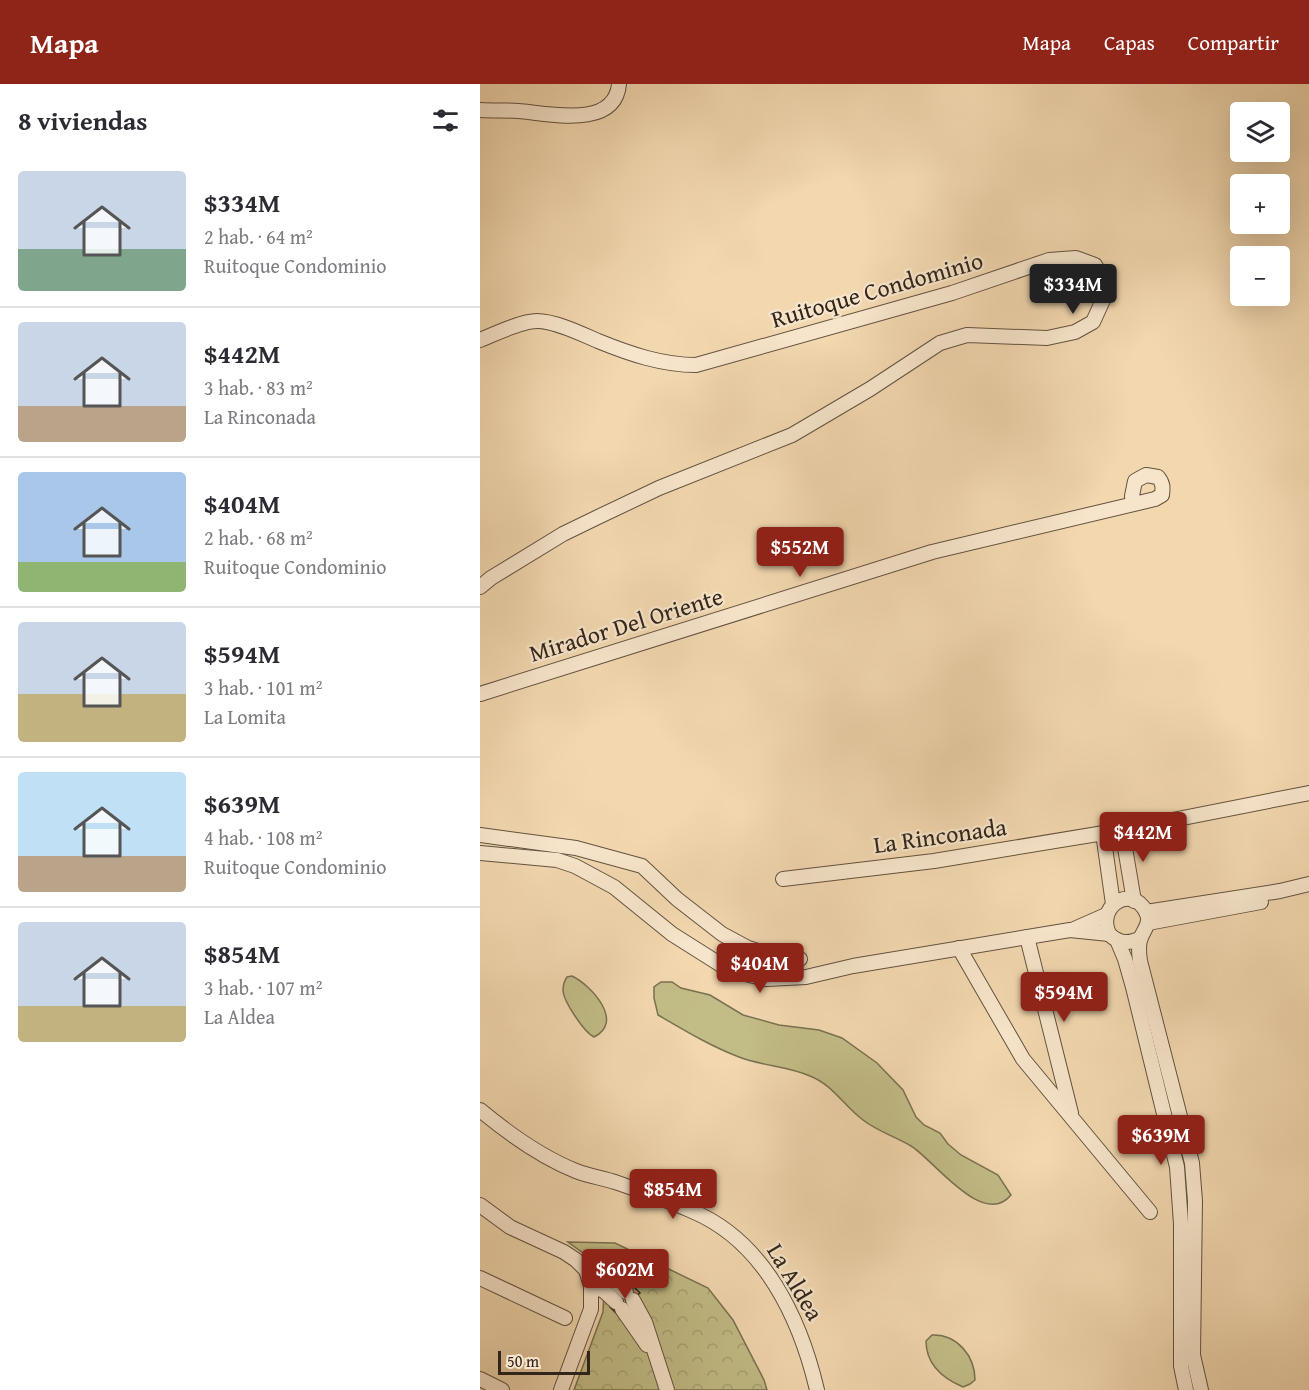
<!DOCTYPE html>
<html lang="es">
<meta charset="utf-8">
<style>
:root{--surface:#fff;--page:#f2f2f3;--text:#2b2b33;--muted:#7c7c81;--line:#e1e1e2;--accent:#8f2418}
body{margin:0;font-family:"Gentium Book Plus",serif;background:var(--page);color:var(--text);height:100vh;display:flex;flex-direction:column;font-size:22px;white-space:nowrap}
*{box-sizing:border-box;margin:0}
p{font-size:20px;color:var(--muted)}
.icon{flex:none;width:33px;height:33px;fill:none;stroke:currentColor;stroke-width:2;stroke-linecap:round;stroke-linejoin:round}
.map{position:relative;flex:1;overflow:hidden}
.panel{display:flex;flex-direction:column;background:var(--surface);width:480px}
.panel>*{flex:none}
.buttons{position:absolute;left:750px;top:18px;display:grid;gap:12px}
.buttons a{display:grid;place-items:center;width:60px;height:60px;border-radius:6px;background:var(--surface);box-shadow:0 6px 24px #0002;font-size:30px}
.scale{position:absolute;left:18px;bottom:15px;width:92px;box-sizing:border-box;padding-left:6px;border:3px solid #32261c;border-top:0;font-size:16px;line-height:21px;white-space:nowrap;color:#32261c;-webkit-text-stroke:4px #f7e5cb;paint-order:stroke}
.price{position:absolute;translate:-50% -51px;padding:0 14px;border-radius:6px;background:var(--accent);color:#fff;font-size:20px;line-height:39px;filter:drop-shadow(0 2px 3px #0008)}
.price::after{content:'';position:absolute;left:50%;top:36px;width:18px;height:14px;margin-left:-9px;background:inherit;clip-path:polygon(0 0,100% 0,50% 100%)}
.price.active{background:#222;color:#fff}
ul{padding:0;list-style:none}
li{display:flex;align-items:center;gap:18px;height:150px;padding:0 18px}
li+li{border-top:2px solid var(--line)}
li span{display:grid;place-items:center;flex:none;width:168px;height:120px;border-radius:6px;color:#555}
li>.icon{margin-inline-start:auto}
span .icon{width:72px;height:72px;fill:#fffc;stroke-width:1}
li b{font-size:26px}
h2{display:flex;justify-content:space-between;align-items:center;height:72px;padding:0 18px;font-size:26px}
header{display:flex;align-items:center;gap:36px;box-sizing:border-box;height:84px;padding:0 30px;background:var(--accent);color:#fff}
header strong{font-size:28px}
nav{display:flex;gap:33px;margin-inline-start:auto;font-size:21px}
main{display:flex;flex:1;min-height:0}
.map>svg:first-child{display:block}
.grass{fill:#c2bc86;stroke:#7a7151;stroke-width:1.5}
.forest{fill:url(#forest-crowns);stroke:#7a7151;stroke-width:1.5}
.building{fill:url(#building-cross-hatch);stroke:#32261c;stroke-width:1.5}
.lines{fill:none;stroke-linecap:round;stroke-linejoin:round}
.street-casing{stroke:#625241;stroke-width:16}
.street{stroke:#f7e5cb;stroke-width:14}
.labels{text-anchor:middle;stroke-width:4.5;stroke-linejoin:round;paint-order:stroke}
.street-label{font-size:24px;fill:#32261c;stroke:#f7e5cb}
</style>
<header>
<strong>Mapa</strong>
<nav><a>Mapa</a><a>Capas</a><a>Compartir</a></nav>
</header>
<main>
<section class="panel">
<h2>8 viviendas<svg class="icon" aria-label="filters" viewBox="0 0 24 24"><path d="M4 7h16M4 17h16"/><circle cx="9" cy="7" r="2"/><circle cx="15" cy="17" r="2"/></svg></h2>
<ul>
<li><span style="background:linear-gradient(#c9d6e8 65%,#7fa58c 0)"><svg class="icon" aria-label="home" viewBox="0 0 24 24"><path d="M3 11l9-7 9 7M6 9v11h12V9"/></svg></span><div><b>$334M</b><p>2 hab. · 64 m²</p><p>Ruitoque Condominio</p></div></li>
<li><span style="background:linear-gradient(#c9d6e8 70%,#b9a48a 0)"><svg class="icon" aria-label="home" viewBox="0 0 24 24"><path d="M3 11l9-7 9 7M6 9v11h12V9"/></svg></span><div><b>$442M</b><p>3 hab. · 83 m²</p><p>La Rinconada</p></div></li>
<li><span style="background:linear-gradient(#a9c7e8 75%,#8fb573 0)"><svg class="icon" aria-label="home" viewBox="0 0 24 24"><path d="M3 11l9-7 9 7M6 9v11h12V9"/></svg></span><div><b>$404M</b><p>2 hab. · 68 m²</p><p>Ruitoque Condominio</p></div></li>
<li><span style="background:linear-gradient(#c9d6e8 60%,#c2b280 0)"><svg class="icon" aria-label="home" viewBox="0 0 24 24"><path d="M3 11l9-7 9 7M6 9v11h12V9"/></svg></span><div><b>$594M</b><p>3 hab. · 101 m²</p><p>La Lomita</p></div></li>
<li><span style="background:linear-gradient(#bfe0f5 70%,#b9a48a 0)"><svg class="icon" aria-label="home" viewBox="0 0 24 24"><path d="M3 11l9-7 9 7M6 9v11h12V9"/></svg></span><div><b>$639M</b><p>4 hab. · 108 m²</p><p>Ruitoque Condominio</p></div></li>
<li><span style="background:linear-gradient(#c9d6e8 70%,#c2b280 0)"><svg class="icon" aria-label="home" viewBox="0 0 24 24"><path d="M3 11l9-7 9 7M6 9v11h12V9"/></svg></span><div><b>$854M</b><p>3 hab. · 107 m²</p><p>La Aldea</p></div></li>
</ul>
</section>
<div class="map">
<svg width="829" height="1306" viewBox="0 0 829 1306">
<defs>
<pattern id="forest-crowns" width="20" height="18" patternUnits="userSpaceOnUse" patternTransform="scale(1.5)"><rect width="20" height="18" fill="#c2bc86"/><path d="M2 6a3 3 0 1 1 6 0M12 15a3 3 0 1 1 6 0" fill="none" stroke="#a7a173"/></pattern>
<pattern id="building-cross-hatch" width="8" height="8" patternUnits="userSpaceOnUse" patternTransform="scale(1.5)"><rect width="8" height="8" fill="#e39d76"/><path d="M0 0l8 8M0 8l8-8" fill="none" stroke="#b98060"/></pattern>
</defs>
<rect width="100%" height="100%" fill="#f2d7af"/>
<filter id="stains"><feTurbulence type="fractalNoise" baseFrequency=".00333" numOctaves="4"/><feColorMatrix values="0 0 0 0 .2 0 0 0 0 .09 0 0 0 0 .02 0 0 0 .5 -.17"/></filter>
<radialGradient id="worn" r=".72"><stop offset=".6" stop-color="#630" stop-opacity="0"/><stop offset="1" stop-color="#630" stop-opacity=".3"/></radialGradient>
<g class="grass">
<path d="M92,892C111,901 145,938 114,953C104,948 84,918 83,907C83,902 84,897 87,893Z"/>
<path d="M181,898H192L201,904L230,911L263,931L299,941L339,946L362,954L397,979L423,1006L436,1033L444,1041L460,1049L468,1060L481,1071L518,1091L531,1111C503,1145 454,1076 431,1062C416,1053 397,1047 383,1036C364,1022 353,1001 330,992C308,982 282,982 259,973C230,962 204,946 178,931L174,914V903Z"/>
<path d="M452,1251C477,1250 495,1272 495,1296L490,1300L483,1303C462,1294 446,1280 446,1257Z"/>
</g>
<polygon class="forest" points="88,1158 135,1159 228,1204 253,1236 284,1296 287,1306 94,1306 123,1228 124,1207 119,1188 107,1172"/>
<polygon class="building" points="153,1202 160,1209 137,1230 130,1223"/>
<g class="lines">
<g class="street-casing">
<g id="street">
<path d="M0,26C13,27 25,26 38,27C67,29 135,46 139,0"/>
<path d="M0,256C14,250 42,237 57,237C75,237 102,250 118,257C150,270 182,281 216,281L472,209L569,176L596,174L615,181L625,198L623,216L613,238L595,248L567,254L487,251L460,259L390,305L312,351L179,404L118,433L83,450L11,494L0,503"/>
<path d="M0,610L452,468L675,415L682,411C683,403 683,399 678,393L666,391L655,397L652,412L653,419"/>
<polyline points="642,746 654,817"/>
<polyline points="623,749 633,820"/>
<polyline points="0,751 96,764 162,782 197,815 242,850 268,864 295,872 320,875"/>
<polyline points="0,769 77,776 95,782 134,803 192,850 249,886 286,895 326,893 373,882 590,846 629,850"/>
<polyline points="303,795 454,777 642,746 829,709"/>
<polyline points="666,828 800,807 829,800"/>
<polyline points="668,839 781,818"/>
<polyline points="592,846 626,831"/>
<polyline points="547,853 591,1029"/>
<path d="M661,854C649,860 639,860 629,850C617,825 646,802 663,823C673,835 666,843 661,853C658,860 659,870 660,877L712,1079L715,1117L713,1271L721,1306"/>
<polyline points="637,856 645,875 653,903 697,1083 701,1140 701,1282 706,1306"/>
<polyline points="479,864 543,975 670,1128"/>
<path d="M0,1026C29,1050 61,1073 96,1087C109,1092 122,1094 135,1098C161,1107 187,1116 212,1127C284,1157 320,1234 337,1306"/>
<polyline points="0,1121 30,1143 84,1168 96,1176 106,1186 111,1202 111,1225 81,1306"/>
<path d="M106,1186C123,1188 134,1196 146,1208"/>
<polyline points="0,1194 85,1234"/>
<polyline points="111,1202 124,1207 136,1218"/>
<polyline points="153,1216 165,1238 187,1306"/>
<polyline points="142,1225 167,1261"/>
<polyline points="0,1295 22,1306"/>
</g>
</g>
<use href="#street" class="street"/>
</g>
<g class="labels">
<g class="street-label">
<text transform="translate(397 206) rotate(-16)" y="8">Ruitoque Condominio</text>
<text transform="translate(146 541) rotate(-17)" y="8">Mirador Del Oriente</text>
<text transform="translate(460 752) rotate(-8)" y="8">La Rinconada</text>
<text transform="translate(315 1198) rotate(59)" y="8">La Aldea</text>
</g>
</g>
<rect width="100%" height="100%" filter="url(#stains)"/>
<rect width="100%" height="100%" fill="url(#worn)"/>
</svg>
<div class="buttons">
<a><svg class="icon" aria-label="layers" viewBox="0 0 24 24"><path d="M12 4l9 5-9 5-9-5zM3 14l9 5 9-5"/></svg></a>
<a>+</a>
<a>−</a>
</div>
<div class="scale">50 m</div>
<b class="price active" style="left:593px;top:231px">$334M</b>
<b class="price" style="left:320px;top:494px">$552M</b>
<b class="price" style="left:663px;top:779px">$442M</b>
<b class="price" style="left:280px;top:910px">$404M</b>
<b class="price" style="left:584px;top:939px">$594M</b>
<b class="price" style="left:681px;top:1082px">$639M</b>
<b class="price" style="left:193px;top:1136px">$854M</b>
<b class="price" style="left:145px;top:1216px">$602M</b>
</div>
</main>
